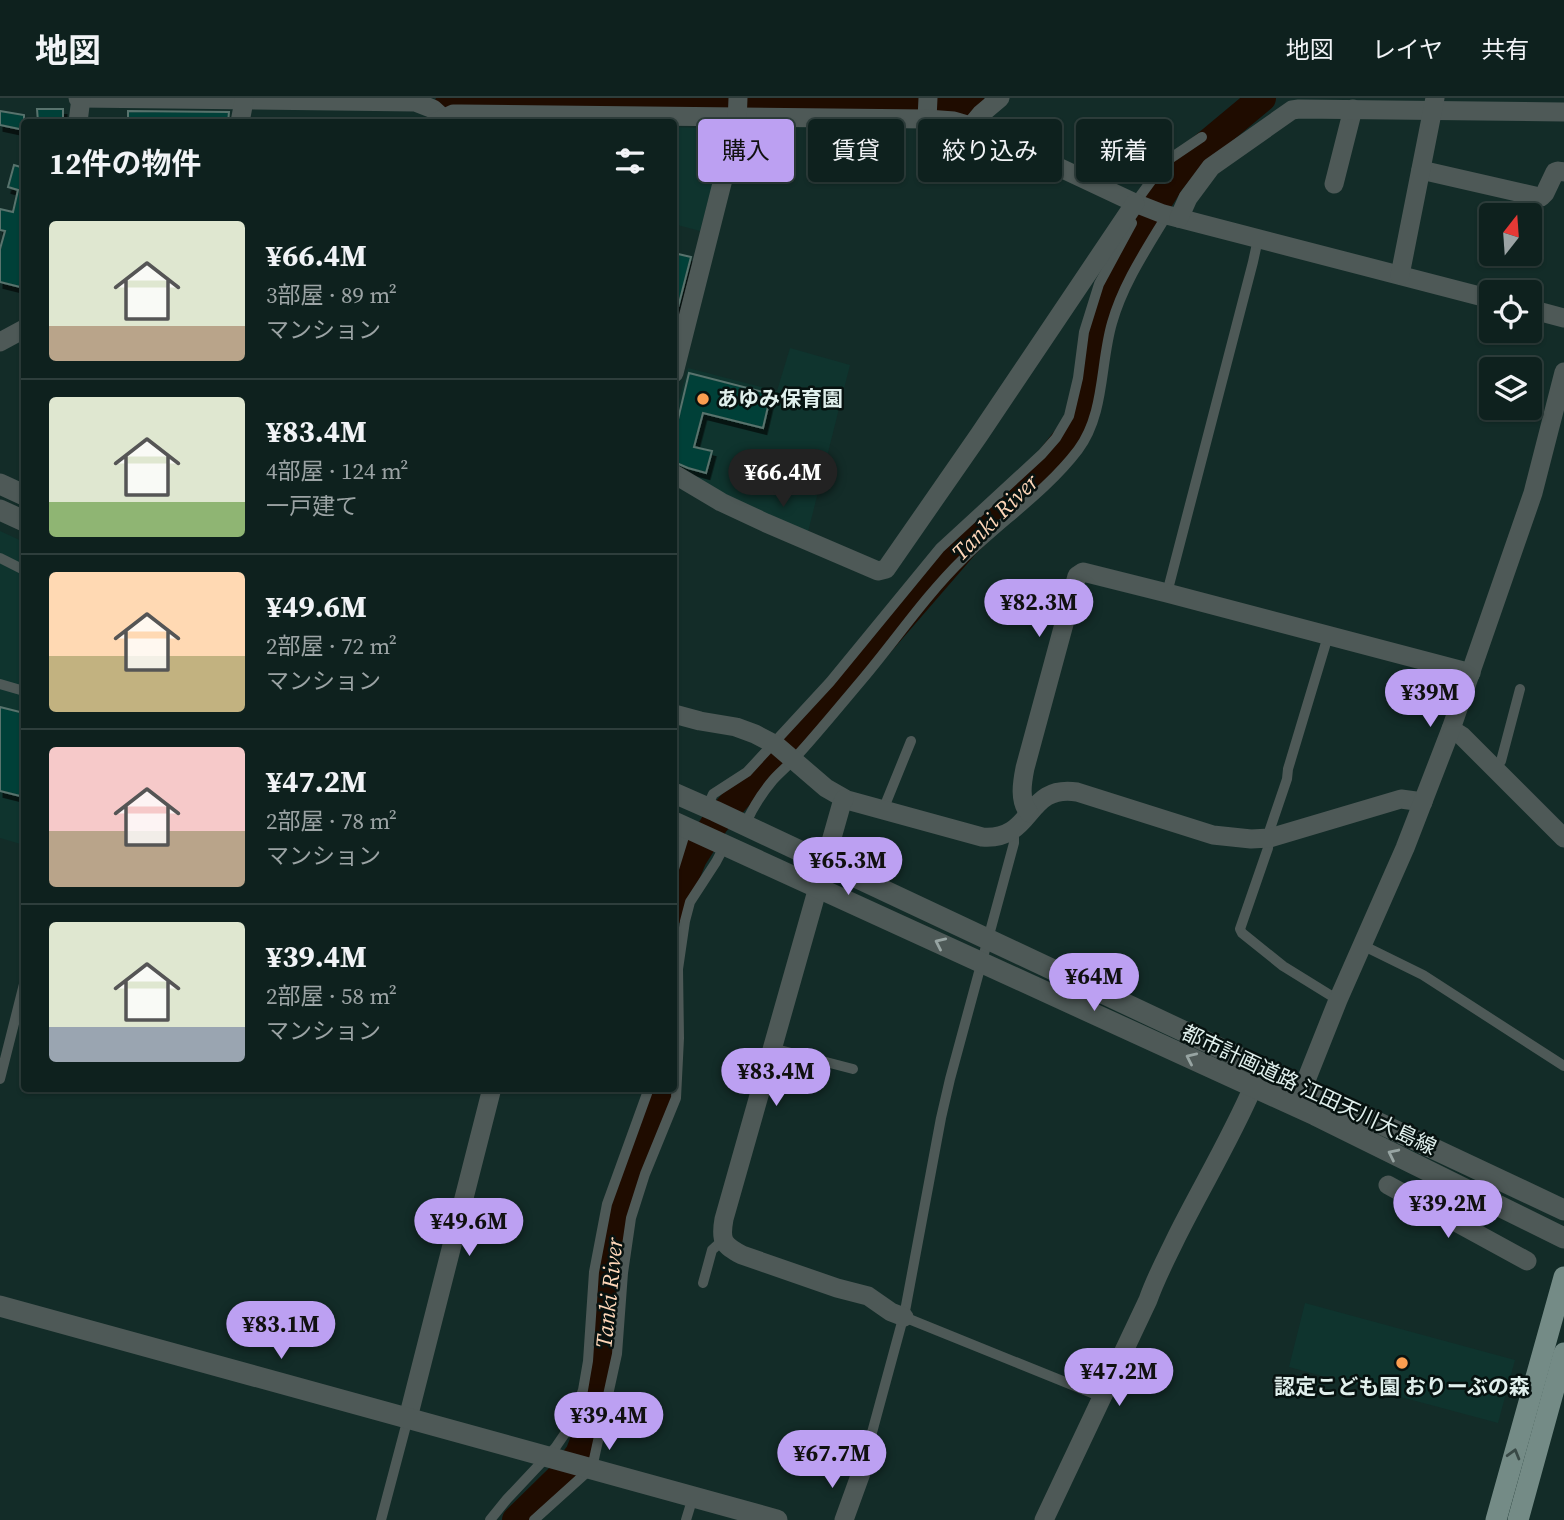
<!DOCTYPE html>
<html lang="ja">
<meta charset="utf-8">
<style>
:root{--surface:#0e211e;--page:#172927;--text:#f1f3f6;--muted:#9ba3a4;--line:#2e3e3c;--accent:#bca0f2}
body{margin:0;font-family:"Source Serif 4","Noto Sans JP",serif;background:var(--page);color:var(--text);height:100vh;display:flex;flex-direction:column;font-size:26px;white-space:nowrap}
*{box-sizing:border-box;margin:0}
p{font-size:23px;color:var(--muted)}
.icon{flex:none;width:38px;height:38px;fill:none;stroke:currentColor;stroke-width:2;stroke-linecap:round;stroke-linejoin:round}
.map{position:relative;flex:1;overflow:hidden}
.side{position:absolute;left:21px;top:21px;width:656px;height:973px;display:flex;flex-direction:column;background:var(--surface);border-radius:7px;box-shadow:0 2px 5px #0004,0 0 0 2px var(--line)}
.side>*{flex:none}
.guide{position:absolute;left:698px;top:21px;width:665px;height:63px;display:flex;gap:14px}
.needle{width:46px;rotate:17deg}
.tools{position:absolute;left:1479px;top:105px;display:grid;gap:14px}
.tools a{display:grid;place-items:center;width:63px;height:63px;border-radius:7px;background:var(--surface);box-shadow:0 2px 5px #0004,0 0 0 2px var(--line);font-size:35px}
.price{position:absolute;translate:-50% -60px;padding:0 16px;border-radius:24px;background:var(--accent);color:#111;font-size:23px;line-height:46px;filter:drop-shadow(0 2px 4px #0008)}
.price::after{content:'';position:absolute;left:50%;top:42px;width:21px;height:16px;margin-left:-10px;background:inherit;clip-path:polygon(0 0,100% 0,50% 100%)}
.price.active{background:#222;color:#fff}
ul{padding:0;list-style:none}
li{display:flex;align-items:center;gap:21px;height:175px;padding:0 28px}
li+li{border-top:2px solid var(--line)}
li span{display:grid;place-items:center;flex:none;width:196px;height:140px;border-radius:7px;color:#555}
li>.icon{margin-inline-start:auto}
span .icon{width:84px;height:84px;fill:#fffc;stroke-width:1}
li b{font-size:30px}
h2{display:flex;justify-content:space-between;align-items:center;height:84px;padding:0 28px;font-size:30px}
.pill{padding:0 24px;border-radius:7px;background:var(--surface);box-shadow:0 2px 5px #0004,0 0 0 2px var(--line);font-size:24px;line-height:63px}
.pill.active{background:var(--accent);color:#111}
header{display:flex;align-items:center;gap:42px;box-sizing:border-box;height:98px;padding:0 35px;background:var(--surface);border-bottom:2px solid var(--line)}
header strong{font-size:33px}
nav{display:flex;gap:38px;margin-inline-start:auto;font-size:24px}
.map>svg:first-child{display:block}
.built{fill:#0f342e}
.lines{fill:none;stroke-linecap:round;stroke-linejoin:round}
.river{stroke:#1f0c00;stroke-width:28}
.building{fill:#063f37;stroke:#58736d;stroke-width:2;filter:url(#shadow)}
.service{stroke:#4e5957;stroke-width:10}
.minor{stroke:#4e5957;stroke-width:19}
.tertiary{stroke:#4e5957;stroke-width:21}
.primary{stroke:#748b86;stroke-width:21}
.oneway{stroke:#97a4a2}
.oneway2{stroke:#384845}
.poi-dot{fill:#fb9e50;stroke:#071210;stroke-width:2.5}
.labels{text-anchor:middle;stroke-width:5;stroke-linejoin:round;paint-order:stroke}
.poi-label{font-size:21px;font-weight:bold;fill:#e0efec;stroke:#071210;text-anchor:start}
.street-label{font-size:21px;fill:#e0efec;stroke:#071210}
.water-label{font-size:23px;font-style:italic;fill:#fed6b8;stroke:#071210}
</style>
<header>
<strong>地図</strong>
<nav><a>地図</a><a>レイヤ</a><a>共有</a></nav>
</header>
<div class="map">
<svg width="1564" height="1422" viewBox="0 0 1564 1422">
<defs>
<filter id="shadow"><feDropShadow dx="3.5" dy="6" stdDeviation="0" flood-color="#0009"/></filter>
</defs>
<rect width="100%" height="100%" fill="#132c28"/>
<g class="built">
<polygon points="674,29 728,31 700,133 674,126"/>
<polygon points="790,250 850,267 807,438 674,370 674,320 688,270 777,293"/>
<polygon points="0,433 24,444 24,747 0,740"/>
<polygon points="1305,1205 1515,1262 1498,1325 1289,1269"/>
</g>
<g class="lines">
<g class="river">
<path d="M449,5L458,2C626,4 795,8 963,4L970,0"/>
<polyline points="674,812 679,794 693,760 715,725 753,682 848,582 964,448 1043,370 1077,327 1086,302 1097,237 1106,200 1114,181 1146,123 1171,83 1190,60 1262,0"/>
<polyline points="516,1422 563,1376 579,1356 586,1338 599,1292 605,1249 608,1180 615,1130 627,1089 658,1008 663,990"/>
</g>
</g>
<g class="building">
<polygon points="37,11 63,11 63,24 38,24"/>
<polygon points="0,13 24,17 24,32 0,27"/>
<polygon points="128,13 229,14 228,24 128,24"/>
<polygon points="14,67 24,70 24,190 0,184 0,151 5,133 0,132 0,111 13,114 18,92 8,89"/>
<polygon points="674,155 691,159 675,221 674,221"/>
<polygon points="689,275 771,296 763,330 703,315 694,349 712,353 706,375 688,370 674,364 674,338"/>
<polygon points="0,609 24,615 24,699 0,693"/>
</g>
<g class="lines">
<g class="service">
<polyline points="1135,105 1165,64 1202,39"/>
<polyline points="0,460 24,472"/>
<polyline points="1167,495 1253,164 1258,141"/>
<polyline points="1328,538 1288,671 1287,681 1270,731 1268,750 1240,831 1242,835 1283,868 1338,902"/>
<polyline points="0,586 24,593"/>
<polyline points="1495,671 1501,663 1520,591"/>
<polyline points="707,709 713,696 747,674 830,584 940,450 1042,356 1056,340 1069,318 1078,280 1084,234 1099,186 1132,125"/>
<polyline points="883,712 911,643"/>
<path d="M745,727C752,711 762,695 773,682C780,674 788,668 795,660C818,635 839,609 861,583C895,543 925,498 963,461C1000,424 1046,394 1078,352C1105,316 1100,266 1112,225C1123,186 1146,152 1167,117"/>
<polyline points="674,771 687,729"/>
<polyline points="1362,847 1423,877 1564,968"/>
<polyline points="772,950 853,971"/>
<polyline points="0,981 24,886"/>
<polyline points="703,1185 712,1152 723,1142"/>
<polyline points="904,1219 1102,1299"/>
<polyline points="861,1375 905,1213 941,1020 950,981 1014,745 1014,739 1011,734"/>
<polyline points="381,1422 408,1320"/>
<polyline points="490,1422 507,1401 555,1350 568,1331 575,1315 583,1292 588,1263 594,1174 607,1106 649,990"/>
<polyline points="534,1422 585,1376 594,1361 617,1256 623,1175 631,1120 645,1076 676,1000 679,940 678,871 685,823 690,804 716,764 725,747"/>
<polyline points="686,1422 693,1399"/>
</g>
<g class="minor">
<polyline points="78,0 415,4 433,11 443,20"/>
<polyline points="927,21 928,0"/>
<polyline points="78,24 81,0"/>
<polyline points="240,24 244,3"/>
<polyline points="436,24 453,16 461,16 927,21 954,23 971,28 1135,105 1163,116 1491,201"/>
<polyline points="971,28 981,16 1000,0"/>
<polyline points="1421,72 1535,98 1541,99 1545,95 1555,74 1558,73 1564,74"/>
<polyline points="1334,86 1353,11"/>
<polyline points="1179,120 1188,100 1211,69 1292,12 1299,11 1564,14"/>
<polyline points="1400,177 1435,0"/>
<polyline points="1530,211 1564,220"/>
<polyline points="0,244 24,231"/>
<polyline points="674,275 737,26 738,0"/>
<polyline points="674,376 721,404 766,425 878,473 886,471 979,337 1135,105"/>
<path d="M674,616L700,623L736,629L755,636L776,647L826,690L847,702L982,739C1035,743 1024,686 1077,694L1213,737L1251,741L1270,740L1401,701L1423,704"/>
<polyline points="1451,631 1462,638 1564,740"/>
<path d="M844,701L841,708L724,1121C720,1143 723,1147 742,1157L837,1190L868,1198L891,1214L904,1219"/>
<path d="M1029,715C1019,703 1022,685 1025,670L1077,478L1083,474L1167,495L1471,575"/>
<polyline points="1303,990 1338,902 1405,750 1451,631 1533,395 1564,274"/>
<polyline points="1388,1087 1527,1163"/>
<polyline points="1439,1115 1453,1085"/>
<polyline points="408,1320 492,990"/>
<polyline points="844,1422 861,1375"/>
<path d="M1044,1422L1148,1202C1156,1179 1167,1159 1177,1138C1202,1088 1231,1040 1253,989"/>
</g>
<g class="tertiary">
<polyline points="0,386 24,397"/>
<polyline points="0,412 24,423"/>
<polyline points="674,695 715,713 1564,1112"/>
<polyline points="674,724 1315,1017 1564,1140"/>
<polyline points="0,1208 777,1422"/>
</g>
<g class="primary">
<polyline points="1496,1422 1564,1179"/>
<polyline points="1518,1422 1564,1255"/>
</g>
</g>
<defs><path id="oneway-chevron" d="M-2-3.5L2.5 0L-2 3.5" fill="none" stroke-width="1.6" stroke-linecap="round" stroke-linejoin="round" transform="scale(1.75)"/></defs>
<g class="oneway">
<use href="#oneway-chevron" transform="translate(940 845) rotate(-155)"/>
<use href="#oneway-chevron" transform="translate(1191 960) rotate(-155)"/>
<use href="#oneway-chevron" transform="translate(1393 1056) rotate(-154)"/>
</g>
<use class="oneway2" href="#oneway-chevron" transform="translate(1514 1356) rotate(-74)"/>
<g class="poi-dot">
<circle cx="703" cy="301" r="7"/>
<circle cx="1402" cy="1265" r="7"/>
</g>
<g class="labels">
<g class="poi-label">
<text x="717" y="308">あゆみ保育園</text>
<text x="1402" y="1296" text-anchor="middle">認定こども園 おりーぶの森</text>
</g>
<g class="street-label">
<text transform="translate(1309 992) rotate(25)" y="7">都市計画道路 江田天川大島線</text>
</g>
<g class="water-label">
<text transform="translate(995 419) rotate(-45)" y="8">Tanki River</text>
<text transform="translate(609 1195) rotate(-84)" y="8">Tanki River</text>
</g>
</g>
</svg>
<div class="tools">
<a><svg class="needle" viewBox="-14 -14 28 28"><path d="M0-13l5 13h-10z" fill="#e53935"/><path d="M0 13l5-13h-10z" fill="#9ba3a4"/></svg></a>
<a><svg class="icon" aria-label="locate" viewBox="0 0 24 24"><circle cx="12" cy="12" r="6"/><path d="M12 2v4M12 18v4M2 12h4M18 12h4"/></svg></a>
<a><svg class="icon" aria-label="layers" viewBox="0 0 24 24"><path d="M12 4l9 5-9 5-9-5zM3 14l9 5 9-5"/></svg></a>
</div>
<b class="price active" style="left:783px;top:411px">¥66.4M</b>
<b class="price" style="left:1039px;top:541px">¥82.3M</b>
<b class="price" style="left:1430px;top:631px">¥39M</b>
<b class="price" style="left:848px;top:799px">¥65.3M</b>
<b class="price" style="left:1094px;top:915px">¥64M</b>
<b class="price" style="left:776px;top:1010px">¥83.4M</b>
<b class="price" style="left:1448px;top:1142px">¥39.2M</b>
<b class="price" style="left:469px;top:1160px">¥49.6M</b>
<b class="price" style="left:281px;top:1263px">¥83.1M</b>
<b class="price" style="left:1119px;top:1310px">¥47.2M</b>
<b class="price" style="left:609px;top:1354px">¥39.4M</b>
<b class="price" style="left:832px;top:1392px">¥67.7M</b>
<div class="guide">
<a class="pill active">購入</a>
<a class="pill">賃貸</a>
<a class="pill">絞り込み</a>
<a class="pill">新着</a>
</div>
<section class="side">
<h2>12件の物件<svg class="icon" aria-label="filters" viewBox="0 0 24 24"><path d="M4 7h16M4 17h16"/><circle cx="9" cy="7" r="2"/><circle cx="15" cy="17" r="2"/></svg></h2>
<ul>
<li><span style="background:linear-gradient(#dfe7d0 75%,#b9a48a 0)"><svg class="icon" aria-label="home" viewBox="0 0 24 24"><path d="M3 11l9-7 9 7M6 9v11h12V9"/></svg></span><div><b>¥66.4M</b><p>3部屋 · 89 m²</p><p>マンション</p></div></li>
<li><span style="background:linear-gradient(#dfe7d0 75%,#8fb573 0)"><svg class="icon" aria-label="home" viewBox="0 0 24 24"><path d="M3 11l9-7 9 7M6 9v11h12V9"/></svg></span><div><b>¥83.4M</b><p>4部屋 · 124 m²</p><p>一戸建て</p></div></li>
<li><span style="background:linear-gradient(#ffd9b3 60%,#c2b280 0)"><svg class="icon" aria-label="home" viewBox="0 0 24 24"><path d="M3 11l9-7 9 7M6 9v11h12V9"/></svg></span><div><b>¥49.6M</b><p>2部屋 · 72 m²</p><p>マンション</p></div></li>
<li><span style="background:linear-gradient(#f6c9c9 60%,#b9a48a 0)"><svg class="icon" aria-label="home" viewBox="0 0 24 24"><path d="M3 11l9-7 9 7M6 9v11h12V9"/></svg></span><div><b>¥47.2M</b><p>2部屋 · 78 m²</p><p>マンション</p></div></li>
<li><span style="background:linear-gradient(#dfe7d0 75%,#9aa5b1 0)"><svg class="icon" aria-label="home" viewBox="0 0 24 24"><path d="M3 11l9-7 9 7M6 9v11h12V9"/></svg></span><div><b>¥39.4M</b><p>2部屋 · 58 m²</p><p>マンション</p></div></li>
</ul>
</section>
</div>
